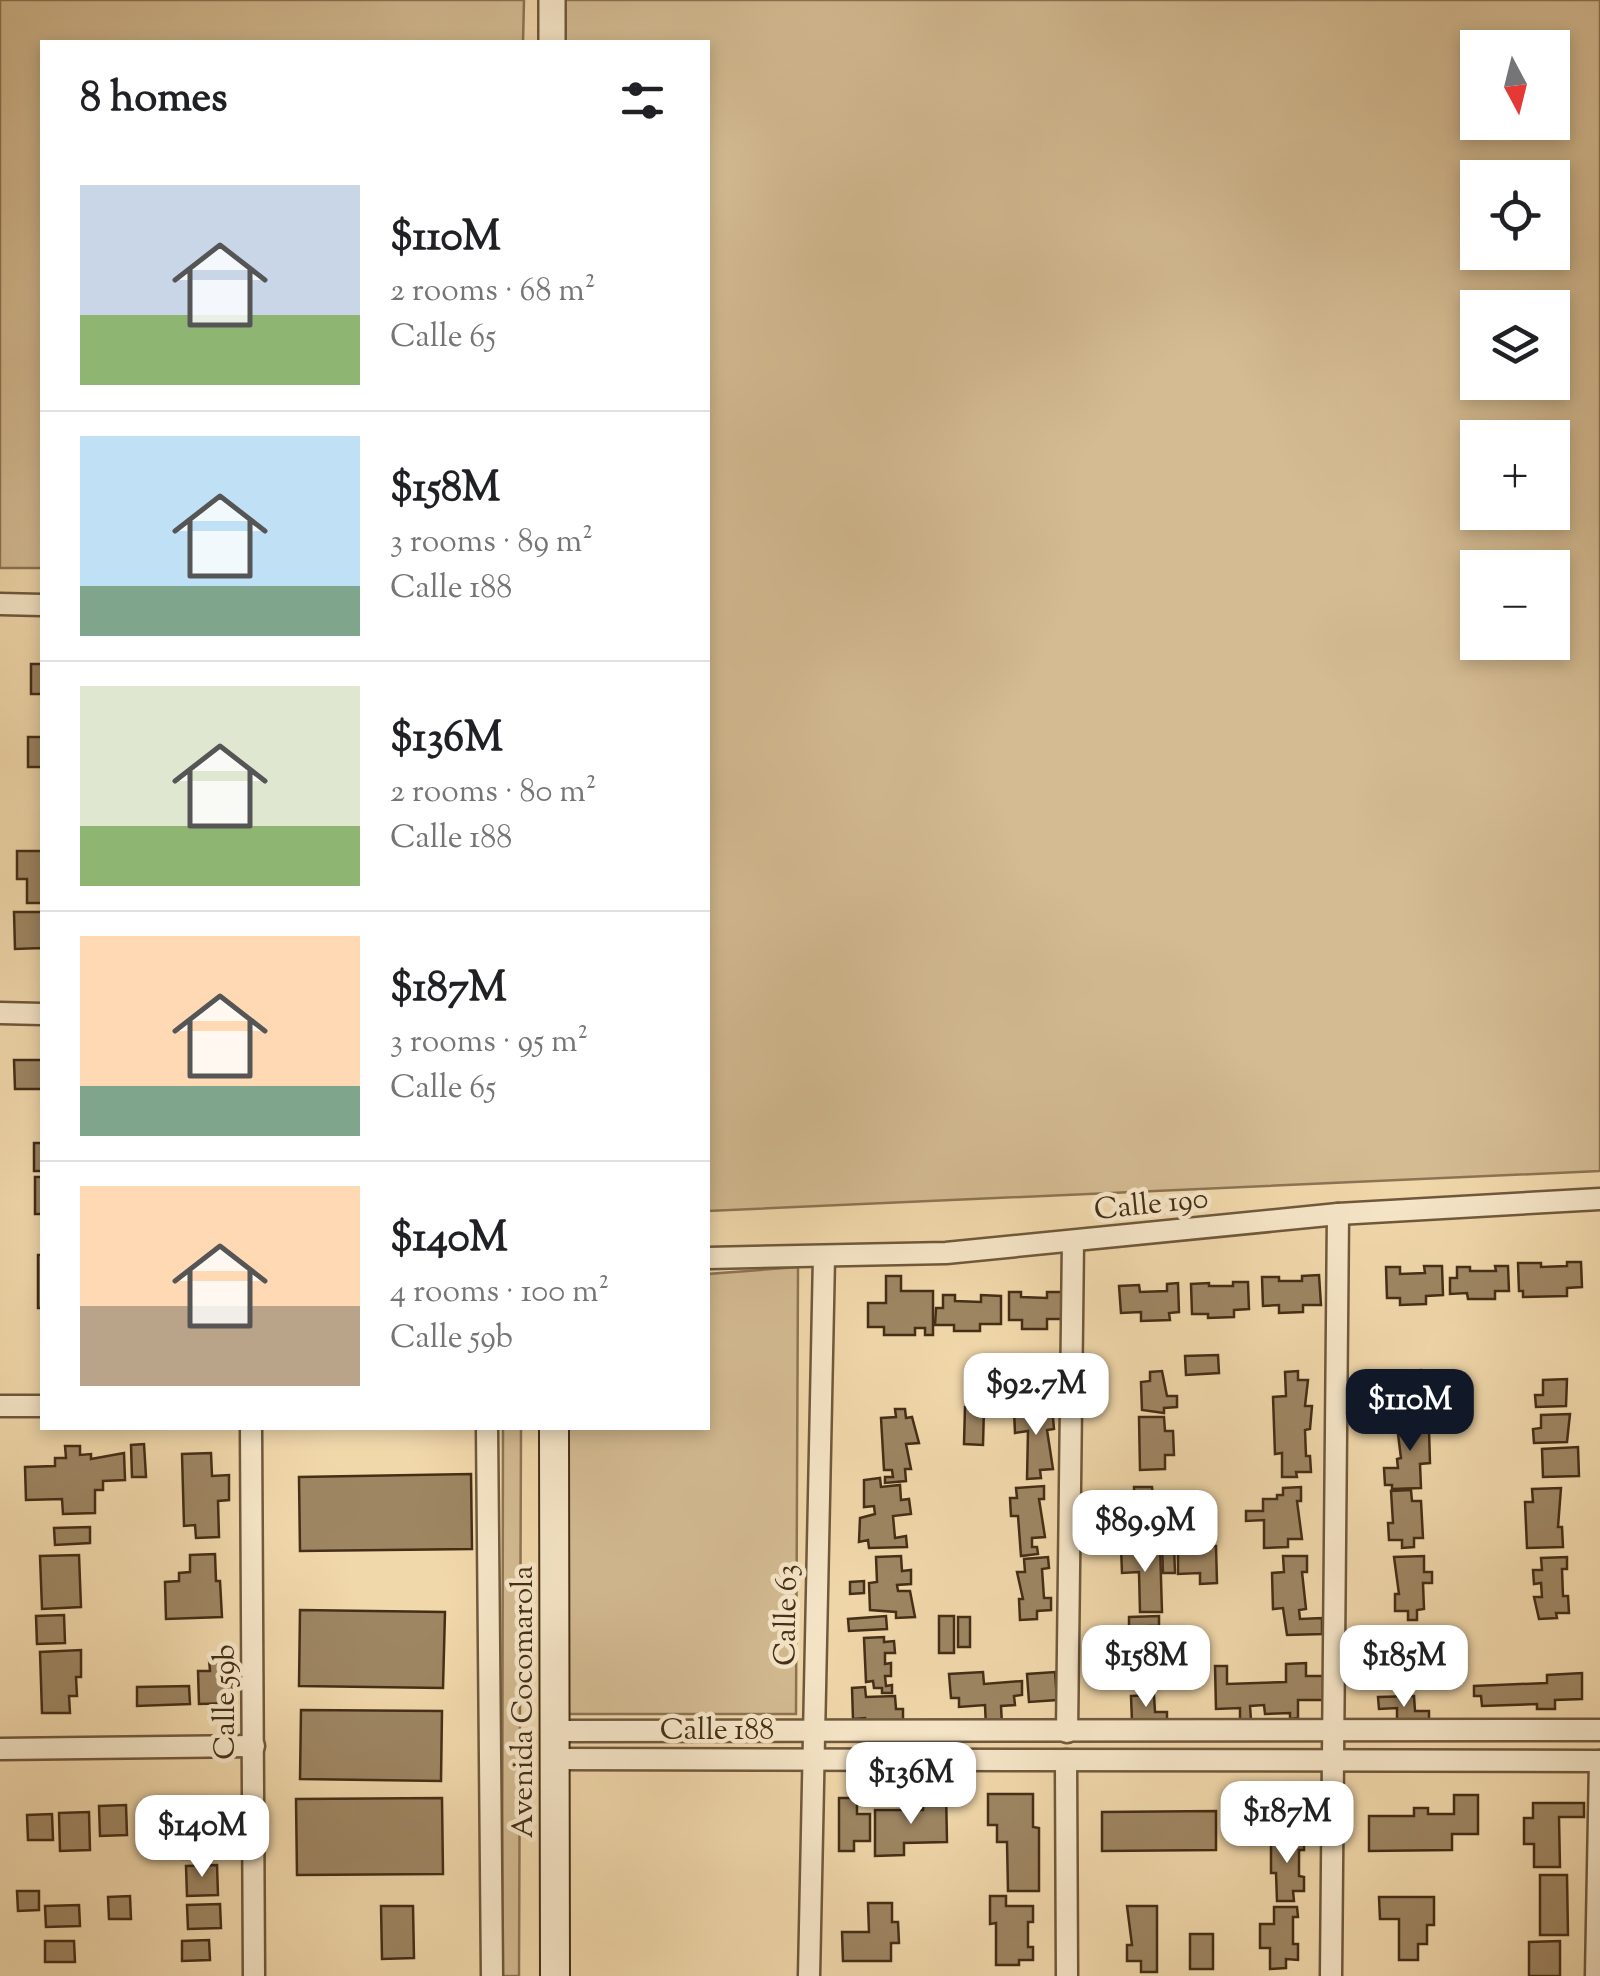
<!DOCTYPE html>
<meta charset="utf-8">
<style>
:root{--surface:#fff;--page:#f2f2f2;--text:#202124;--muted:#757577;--line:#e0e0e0;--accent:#111827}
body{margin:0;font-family:"Sorts Mill Goudy",serif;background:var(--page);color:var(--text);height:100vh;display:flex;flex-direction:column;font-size:38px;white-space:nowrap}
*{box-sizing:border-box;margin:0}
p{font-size:32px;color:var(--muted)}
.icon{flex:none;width:55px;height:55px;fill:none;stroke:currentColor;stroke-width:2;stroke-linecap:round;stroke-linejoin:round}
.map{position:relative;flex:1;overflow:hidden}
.details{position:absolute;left:40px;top:40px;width:670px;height:1390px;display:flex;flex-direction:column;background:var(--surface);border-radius:0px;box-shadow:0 5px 15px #0003}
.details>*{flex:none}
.needle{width:65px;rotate:173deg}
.controls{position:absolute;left:1460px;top:30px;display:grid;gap:20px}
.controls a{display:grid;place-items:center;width:110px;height:110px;border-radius:0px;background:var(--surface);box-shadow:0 5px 15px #0003;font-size:50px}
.price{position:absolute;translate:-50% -85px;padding:0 22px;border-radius:20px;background:#fff;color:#222;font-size:32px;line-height:65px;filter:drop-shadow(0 2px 5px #0008)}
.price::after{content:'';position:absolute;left:50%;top:60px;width:30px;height:22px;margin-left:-15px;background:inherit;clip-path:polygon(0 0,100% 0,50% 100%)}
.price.on{background:var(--accent);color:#fff}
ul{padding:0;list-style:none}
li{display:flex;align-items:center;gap:30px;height:250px;padding:0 40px}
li+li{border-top:2px solid var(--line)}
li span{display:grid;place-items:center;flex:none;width:280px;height:200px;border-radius:0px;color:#555}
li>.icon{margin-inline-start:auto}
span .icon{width:120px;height:120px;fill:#fffc;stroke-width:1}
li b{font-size:42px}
h2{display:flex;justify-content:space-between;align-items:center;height:120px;padding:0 40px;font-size:42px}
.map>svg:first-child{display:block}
.green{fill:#d4bb92;stroke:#8c7454;stroke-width:2.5;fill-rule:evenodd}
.building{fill:#9e8663;stroke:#442e16;stroke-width:2.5}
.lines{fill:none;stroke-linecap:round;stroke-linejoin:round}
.minor-casing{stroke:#6f583b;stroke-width:25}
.tertiary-casing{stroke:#6f583b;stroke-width:30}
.secondary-casing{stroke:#442e16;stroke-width:32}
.minor{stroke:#f6e6c8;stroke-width:20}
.tertiary{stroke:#f6e6c8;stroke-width:25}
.secondary{stroke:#f6e6c8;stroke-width:28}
.labels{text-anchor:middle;stroke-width:9;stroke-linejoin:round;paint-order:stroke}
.street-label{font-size:30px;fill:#442e16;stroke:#f6e6c8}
</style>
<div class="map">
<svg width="1600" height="1976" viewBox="0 0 1600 1976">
<rect width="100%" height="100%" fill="#f1d8ab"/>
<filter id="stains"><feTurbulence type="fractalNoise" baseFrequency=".002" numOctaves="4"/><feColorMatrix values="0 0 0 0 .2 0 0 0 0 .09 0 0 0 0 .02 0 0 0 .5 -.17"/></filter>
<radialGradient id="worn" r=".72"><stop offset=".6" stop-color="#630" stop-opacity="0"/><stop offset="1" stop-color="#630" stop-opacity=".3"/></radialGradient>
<g class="green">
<polygon points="0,0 524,0 523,42 42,42 42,568 0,568"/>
<path d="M555,0H1600V1171L708,1211V42H555ZM1478,48H1552V122H1478ZM1478,178H1552V252H1478ZM1478,308H1552V382H1478ZM1478,438H1552V512H1478ZM1478,568H1552V642H1478Z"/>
<polygon points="798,1267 796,1714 566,1714 567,1428 708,1428 708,1274"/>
<polygon points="503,1428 521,1428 519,1976 502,1976"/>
</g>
<g class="building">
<rect x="31" y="664" width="11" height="30"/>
<rect x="28" y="737" width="14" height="30"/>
<polygon points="17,851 42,851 42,903 27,903 27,879 17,879"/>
<polygon points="14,912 42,912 42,974 42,948 15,949"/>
<polygon points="14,1060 42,1060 42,1089 15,1089"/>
<rect x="34" y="1143" width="8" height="28"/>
<rect x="35" y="1177" width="7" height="37"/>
<rect x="38" y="1255" width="4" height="53"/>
<polygon points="1567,1262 1581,1262 1582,1287 1567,1288 1567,1296 1523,1297 1523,1291 1519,1291 1518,1263 1541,1263 1541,1267 1567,1266"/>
<polygon points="1424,1266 1442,1266 1443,1295 1426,1296 1426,1304 1400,1305 1400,1298 1387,1298 1386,1267 1400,1267 1400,1274 1425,1273"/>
<polygon points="1495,1266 1508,1266 1509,1291 1495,1291 1495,1299 1468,1299 1467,1293 1450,1294 1450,1278 1457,1278 1457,1267 1470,1267 1470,1271 1496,1271"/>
<polygon points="1319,1275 1321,1305 1303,1305 1303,1312 1279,1313 1279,1305 1263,1306 1262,1277 1279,1277 1279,1281 1302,1281 1302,1276"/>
<polygon points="886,1276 901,1276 901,1291 933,1291 933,1335 925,1335 925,1328 915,1328 915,1335 884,1335 884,1327 868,1327 868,1303 886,1303"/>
<polygon points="1233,1282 1248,1282 1249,1309 1234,1310 1234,1317 1208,1318 1208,1314 1192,1314 1191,1284 1209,1283 1209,1286 1233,1286"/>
<polygon points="1178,1283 1179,1312 1169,1313 1170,1320 1141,1321 1141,1312 1121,1313 1119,1286 1139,1285 1140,1292 1167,1291 1167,1284"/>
<polygon points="1009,1292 1021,1292 1021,1297 1047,1298 1047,1292 1062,1292 1062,1319 1047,1319 1047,1329 1022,1329 1022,1320 1009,1320"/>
<polygon points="943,1295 955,1295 955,1301 981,1302 981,1295 1001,1296 1001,1324 980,1324 980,1331 954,1331 954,1325 935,1325 936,1308 943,1308"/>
<polygon points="1218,1355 1219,1373 1186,1375 1185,1356"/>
<polygon points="1421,1370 1426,1395 1433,1395 1434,1409 1410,1414 1410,1408 1399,1409 1398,1381 1410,1380 1410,1371"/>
<polygon points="1162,1371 1167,1396 1177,1396 1177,1407 1164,1408 1164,1413 1142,1410 1141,1382 1150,1381 1150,1372"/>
<polygon points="1298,1371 1298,1380 1308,1380 1305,1406 1312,1406 1310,1429 1305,1430 1306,1456 1310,1456 1311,1472 1296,1472 1297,1477 1282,1477 1282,1453 1275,1454 1273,1397 1286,1396 1285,1372"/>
<polygon points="1025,1374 1042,1374 1042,1380 1054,1380 1050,1405 1019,1404 1019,1396 1024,1396"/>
<polygon points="1567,1379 1566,1406 1536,1407 1535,1395 1543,1395 1543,1380"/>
<polygon points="965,1407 984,1408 983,1445 964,1444"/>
<polygon points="1052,1407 1054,1429 1047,1430 1053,1469 1040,1470 1041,1478 1027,1479 1028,1431 1015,1433 1014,1410"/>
<polygon points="895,1409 905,1409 906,1418 912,1417 919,1443 906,1444 911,1469 905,1469 906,1481 885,1483 885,1477 893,1477 892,1470 884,1470 881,1418 896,1417"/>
<polygon points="1570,1414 1567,1442 1534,1443 1533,1429 1541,1428 1541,1415"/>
<polygon points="1139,1417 1164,1417 1165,1431 1173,1431 1174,1455 1165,1455 1165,1469 1140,1470"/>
<polygon points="1425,1417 1425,1430 1429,1430 1430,1463 1420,1464 1421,1488 1392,1489 1392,1485 1385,1485 1384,1468 1398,1468 1397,1459 1401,1458 1396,1418"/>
<polygon points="144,1444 146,1477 132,1477 131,1445"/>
<polygon points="65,1446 80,1446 80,1455 91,1454 91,1459 124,1453 125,1480 103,1481 103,1490 95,1490 95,1513 63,1514 62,1499 26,1500 25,1467 55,1466 55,1458 66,1458"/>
<polygon points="1578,1447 1579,1476 1543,1477 1542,1449"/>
<polygon points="211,1453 212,1476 229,1475 229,1500 218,1501 219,1537 196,1538 195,1525 184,1526 182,1454"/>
<polygon points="471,1474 472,1549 300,1551 299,1477"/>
<polygon points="880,1478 881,1487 900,1485 901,1500 909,1499 911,1514 893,1516 895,1538 906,1536 907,1547 869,1548 868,1540 859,1542 860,1518 875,1514 874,1506 864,1507 864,1480"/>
<polygon points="1044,1486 1044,1499 1039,1499 1045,1537 1032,1538 1032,1547 1037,1547 1038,1554 1021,1556 1018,1516 1011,1516 1010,1498 1017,1498 1016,1488"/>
<polygon points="1134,1487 1152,1487 1153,1501 1162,1501 1163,1527 1154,1527 1155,1544 1129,1541 1128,1523 1135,1523"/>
<polygon points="1301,1487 1301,1501 1297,1501 1302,1539 1288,1539 1288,1547 1264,1548 1264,1520 1246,1521 1246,1511 1263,1511 1263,1499 1277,1499 1277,1495 1283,1495 1283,1488"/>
<polygon points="1561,1488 1558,1527 1562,1527 1563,1547 1527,1548 1525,1502 1533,1502 1532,1489"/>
<polygon points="1411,1490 1412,1501 1421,1501 1423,1538 1414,1538 1414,1547 1402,1548 1402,1540 1389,1540 1388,1523 1393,1523 1391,1491"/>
<polygon points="90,1527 90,1543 55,1545 54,1528"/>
<polygon points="1160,1546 1162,1612 1140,1612 1139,1572 1122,1573 1121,1547"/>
<polygon points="1162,1546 1174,1546 1175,1573 1163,1573"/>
<polygon points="1216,1546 1217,1583 1200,1584 1200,1573 1178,1574 1178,1547"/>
<polygon points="215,1554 216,1581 220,1581 222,1617 166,1619 165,1582 179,1581 179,1573 190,1572 190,1555"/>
<polygon points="79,1555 81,1607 42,1609 40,1556"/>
<polygon points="901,1556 902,1571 911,1570 911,1584 897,1585 898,1591 910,1591 915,1617 896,1618 896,1612 870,1610 869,1583 877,1582 876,1557"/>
<polygon points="1283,1556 1307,1556 1307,1572 1302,1572 1306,1609 1299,1610 1300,1619 1322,1618 1322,1634 1287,1635 1283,1608 1273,1609 1272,1573 1284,1572"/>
<polygon points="1424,1556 1424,1572 1432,1572 1432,1583 1423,1583 1424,1609 1417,1610 1417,1620 1408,1620 1408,1611 1395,1611 1395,1594 1399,1594 1394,1557"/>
<polygon points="1048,1557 1049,1568 1042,1569 1044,1598 1051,1598 1051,1610 1037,1611 1037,1619 1020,1620 1019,1599 1023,1599 1017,1572 1025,1572 1024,1559"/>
<polygon points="1567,1557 1567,1569 1562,1569 1563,1596 1568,1596 1569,1613 1556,1613 1557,1618 1539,1619 1534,1597 1542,1597 1541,1583 1534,1584 1533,1570 1542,1570 1541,1558"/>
<polygon points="864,1581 864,1593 850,1594 850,1582"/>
<polygon points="300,1610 445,1612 443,1688 299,1686"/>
<polygon points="64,1615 65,1643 37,1644 36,1616"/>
<polygon points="886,1616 887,1629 849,1631 848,1619"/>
<rect x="939" y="1616" width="15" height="37"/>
<polygon points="1159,1616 1159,1626 1149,1626 1150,1642 1160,1641 1160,1653 1148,1654 1149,1661 1154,1661 1154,1678 1150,1678 1151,1687 1130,1687 1130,1678 1125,1678 1124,1654 1111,1654 1110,1638 1129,1637 1129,1617"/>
<rect x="958" y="1617" width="12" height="30"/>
<polygon points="1412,1627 1413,1659 1422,1659 1423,1679 1411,1680 1411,1686 1399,1687 1399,1680 1379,1681 1379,1666 1388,1666 1387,1628"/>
<polygon points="884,1637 884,1642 894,1641 895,1653 885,1653 885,1664 891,1663 891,1676 885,1676 886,1686 892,1685 892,1693 882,1693 882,1688 874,1688 873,1681 866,1682 864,1638"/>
<polygon points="1201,1637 1201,1654 1172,1655 1172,1638"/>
<polygon points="81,1650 81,1677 76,1677 77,1696 69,1696 70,1713 42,1713 40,1652"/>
<polygon points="209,1659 221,1659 221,1666 232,1666 233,1703 199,1704 198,1671 210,1671"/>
<polygon points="1306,1663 1306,1676 1324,1676 1325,1700 1298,1700 1298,1718 1290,1719 1290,1713 1265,1714 1264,1705 1250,1706 1251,1720 1240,1721 1240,1708 1216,1709 1215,1666 1227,1666 1227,1684 1286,1682 1286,1664"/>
<polygon points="983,1672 984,1684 1022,1681 1022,1695 1014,1696 1015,1705 1001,1706 1002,1725 986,1727 985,1705 959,1707 959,1698 951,1698 949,1674"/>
<polygon points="1055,1672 1057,1700 1029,1702 1027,1674"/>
<polygon points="1582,1673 1582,1699 1555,1700 1555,1709 1537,1709 1537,1704 1482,1706 1481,1696 1474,1696 1474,1686 1547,1683 1547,1675"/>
<polygon points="189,1686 190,1704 137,1706 137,1687"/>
<polygon points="865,1687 866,1697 895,1696 896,1709 903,1709 903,1721 865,1723 865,1718 853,1719 852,1688"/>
<polygon points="1154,1695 1155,1712 1167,1712 1167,1721 1132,1722 1131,1696"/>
<polygon points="1414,1696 1415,1711 1429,1711 1429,1723 1397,1724 1397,1708 1379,1709 1378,1697"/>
<polygon points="301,1710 442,1711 441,1781 300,1779"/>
<polygon points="946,1791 947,1842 904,1843 904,1855 875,1856 875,1810 923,1810 924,1802 935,1802 935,1792"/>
<polygon points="1297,1793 1297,1826 1267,1826 1267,1794"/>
<polygon points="988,1794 1033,1794 1033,1827 1039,1828 1039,1891 1008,1891 1007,1842 997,1842 997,1825 988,1825"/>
<polygon points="1454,1795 1478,1795 1478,1834 1452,1834 1452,1850 1369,1851 1369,1816 1414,1816 1414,1808 1428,1808 1428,1814 1454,1814"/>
<polygon points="442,1798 443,1874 297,1875 296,1799"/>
<polygon points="839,1798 857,1798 857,1814 870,1814 870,1841 854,1841 854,1851 839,1851"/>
<polygon points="200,1802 201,1823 165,1824 164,1803"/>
<polygon points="1533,1803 1584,1803 1584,1817 1559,1817 1560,1867 1534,1867 1534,1844 1524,1844 1524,1818 1533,1818"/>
<polygon points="126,1805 127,1835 100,1836 99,1806"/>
<polygon points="1216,1811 1216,1850 1102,1851 1102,1812"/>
<polygon points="89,1812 90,1850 60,1851 59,1813"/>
<polygon points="52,1814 53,1840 28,1840 27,1815"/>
<polygon points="1271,1837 1304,1837 1304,1850 1299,1850 1299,1876 1304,1877 1304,1891 1293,1891 1294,1901 1277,1901 1276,1873 1271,1873"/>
<polygon points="217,1839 217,1858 182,1859 182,1840"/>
<polygon points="217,1865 218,1895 187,1896 186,1866"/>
<polygon points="1540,1875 1567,1875 1568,1935 1540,1935"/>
<polygon points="17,1891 39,1891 39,1910 18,1911"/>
<polygon points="130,1896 131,1919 109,1919 108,1897"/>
<polygon points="990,1896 1006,1896 1006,1906 1033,1906 1033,1922 1028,1922 1028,1947 1033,1947 1033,1960 1019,1960 1019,1965 996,1965 996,1923 990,1924"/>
<polygon points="1379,1897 1434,1897 1434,1925 1427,1925 1427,1944 1418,1944 1418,1960 1399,1960 1399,1919 1380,1919"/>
<polygon points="868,1903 892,1903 892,1922 898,1922 899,1943 891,1943 891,1961 843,1961 842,1932 869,1932"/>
<polygon points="220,1904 221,1928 188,1929 187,1905"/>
<polygon points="79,1905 80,1926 46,1927 45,1906"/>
<polygon points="381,1906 413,1906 414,1958 382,1959"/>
<polygon points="1127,1906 1157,1906 1157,1972 1141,1972 1141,1961 1127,1961 1127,1945 1132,1945"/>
<polygon points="1274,1907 1297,1907 1298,1917 1293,1917 1293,1944 1298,1944 1298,1960 1286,1959 1286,1968 1270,1969 1270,1948 1260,1948 1260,1924 1274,1924"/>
<rect x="1190" y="1934" width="23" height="35"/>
<polygon points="209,1940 210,1960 182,1961 182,1941"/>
<polygon points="45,1941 74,1941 75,1962 45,1962"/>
<polygon points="1560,1941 1560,1976 1529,1976 1529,1942"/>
</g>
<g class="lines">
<g class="minor-casing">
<g id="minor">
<polyline points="0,604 42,605"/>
<polyline points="0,1013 42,1014"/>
<polyline points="708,1258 946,1253 1338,1214 1600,1199"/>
<polyline points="0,1406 42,1406"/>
<polyline points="251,1428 254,1976"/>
<polyline points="487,1428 492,1976"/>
<polyline points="555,1731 1600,1730"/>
<polyline points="1067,1732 1073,1241"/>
<polyline points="0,1749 254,1746"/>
<polyline points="555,1759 1600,1761"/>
<polyline points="1066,1760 1067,1976"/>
<polyline points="809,1976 824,1257"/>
<polyline points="1331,1976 1338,1214"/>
<polyline points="1596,1976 1600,1761"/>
</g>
</g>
<g class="tertiary-casing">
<polyline id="tertiary" points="552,0 552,42"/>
</g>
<g class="secondary-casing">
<polyline id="secondary" points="554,1428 555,1976"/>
</g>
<use href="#minor" class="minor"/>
<use href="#tertiary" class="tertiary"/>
<use href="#secondary" class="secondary"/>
</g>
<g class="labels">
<g class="street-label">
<text transform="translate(1151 1203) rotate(-6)" y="10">Calle 190</text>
<text transform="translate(785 1615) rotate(-89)" y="10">Calle 63</text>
<text transform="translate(224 1702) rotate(-90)" y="10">Calle 59b</text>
<text transform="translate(522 1702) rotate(-90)" y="10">Avenida Cocomarola</text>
<text x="717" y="1739">Calle 188</text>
</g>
</g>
<rect width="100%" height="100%" filter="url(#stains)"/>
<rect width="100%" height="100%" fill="url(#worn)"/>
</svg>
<div class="controls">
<a><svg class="needle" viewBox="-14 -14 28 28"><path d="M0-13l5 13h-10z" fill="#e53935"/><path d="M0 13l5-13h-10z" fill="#757577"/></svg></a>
<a><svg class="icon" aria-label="locate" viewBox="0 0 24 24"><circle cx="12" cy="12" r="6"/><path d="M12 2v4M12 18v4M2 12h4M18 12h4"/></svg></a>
<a><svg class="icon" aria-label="layers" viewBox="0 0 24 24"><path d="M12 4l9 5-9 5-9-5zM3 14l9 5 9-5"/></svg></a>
<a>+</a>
<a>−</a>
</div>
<b class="price" style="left:1036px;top:1438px">$92.7M</b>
<b class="price on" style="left:1410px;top:1454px">$110M</b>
<b class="price" style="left:1145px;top:1575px">$89.9M</b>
<b class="price" style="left:1146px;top:1710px">$158M</b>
<b class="price" style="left:1404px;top:1710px">$185M</b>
<b class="price" style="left:911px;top:1827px">$136M</b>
<b class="price" style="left:1287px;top:1866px">$187M</b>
<b class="price" style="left:202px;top:1880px">$140M</b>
<section class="details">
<h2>8 homes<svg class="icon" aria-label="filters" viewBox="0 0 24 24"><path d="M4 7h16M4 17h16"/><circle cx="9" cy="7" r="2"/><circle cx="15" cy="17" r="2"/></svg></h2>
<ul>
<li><span style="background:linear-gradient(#c9d6e8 65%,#8fb573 0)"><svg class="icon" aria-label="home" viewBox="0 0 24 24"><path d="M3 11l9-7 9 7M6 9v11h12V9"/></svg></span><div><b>$110M</b><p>2 rooms · 68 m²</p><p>Calle 65</p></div></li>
<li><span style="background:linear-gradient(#bfe0f5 75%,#7fa58c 0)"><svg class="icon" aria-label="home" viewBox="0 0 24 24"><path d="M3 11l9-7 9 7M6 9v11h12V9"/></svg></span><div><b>$158M</b><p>3 rooms · 89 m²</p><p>Calle 188</p></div></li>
<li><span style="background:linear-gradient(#dfe7d0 70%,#8fb573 0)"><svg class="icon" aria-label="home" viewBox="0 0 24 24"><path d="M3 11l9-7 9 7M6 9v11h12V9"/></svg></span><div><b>$136M</b><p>2 rooms · 80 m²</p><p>Calle 188</p></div></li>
<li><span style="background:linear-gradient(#ffd9b3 75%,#7fa58c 0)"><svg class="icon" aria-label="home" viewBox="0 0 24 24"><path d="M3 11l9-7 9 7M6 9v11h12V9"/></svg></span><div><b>$187M</b><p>3 rooms · 95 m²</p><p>Calle 65</p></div></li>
<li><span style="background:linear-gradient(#ffd9b3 60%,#b9a48a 0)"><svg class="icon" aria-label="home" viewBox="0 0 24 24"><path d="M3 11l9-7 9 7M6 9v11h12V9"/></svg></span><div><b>$140M</b><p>4 rooms · 100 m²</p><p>Calle 59b</p></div></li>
</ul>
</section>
</div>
